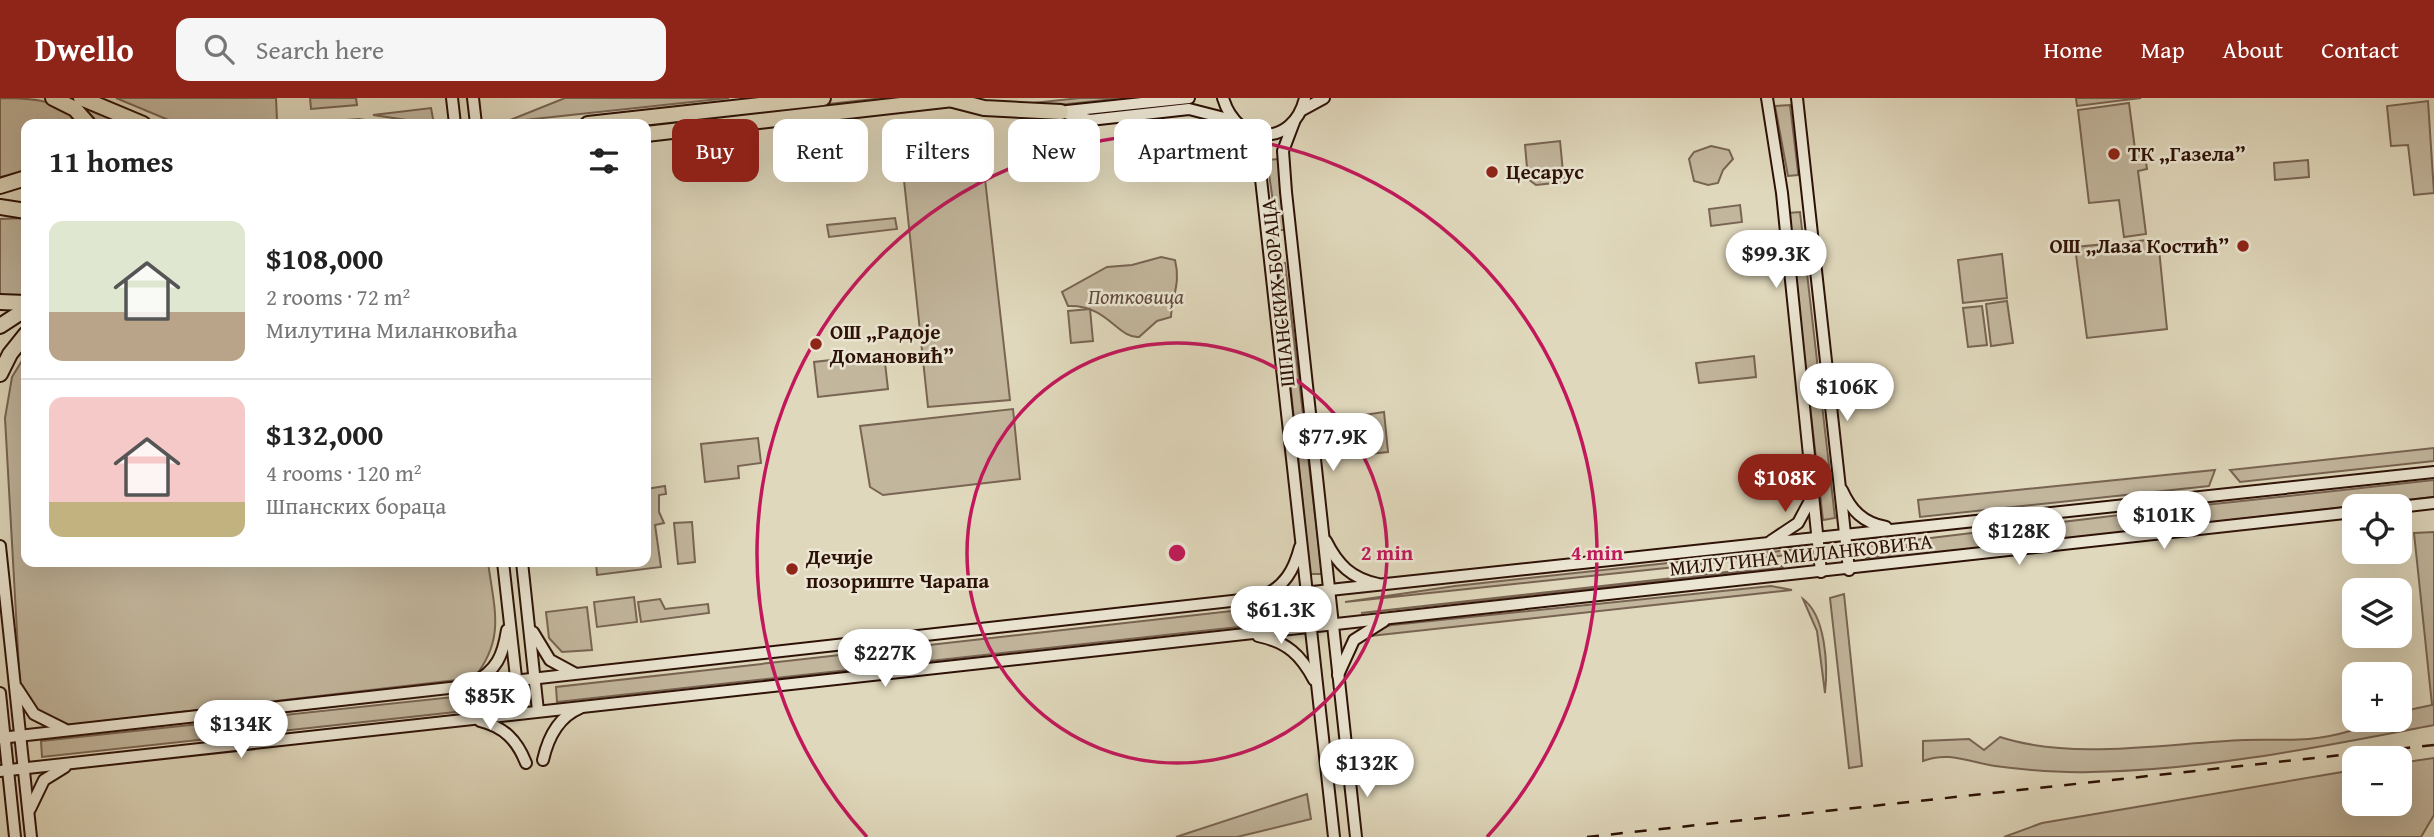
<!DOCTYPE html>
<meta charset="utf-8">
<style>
:root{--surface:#fff;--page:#f6f6f6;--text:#222;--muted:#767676;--line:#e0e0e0;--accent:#8f2418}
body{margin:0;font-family:"Gentium Book Plus",serif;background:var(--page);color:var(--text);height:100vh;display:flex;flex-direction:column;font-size:26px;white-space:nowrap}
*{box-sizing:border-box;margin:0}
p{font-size:23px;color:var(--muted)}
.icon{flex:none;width:38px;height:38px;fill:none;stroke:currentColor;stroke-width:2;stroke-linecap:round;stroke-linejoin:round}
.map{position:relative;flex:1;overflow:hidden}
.drawer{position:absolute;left:21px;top:21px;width:630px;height:448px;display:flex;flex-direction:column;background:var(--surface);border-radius:14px;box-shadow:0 7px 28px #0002}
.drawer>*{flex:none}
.banner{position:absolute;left:672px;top:21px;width:665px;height:63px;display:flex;gap:14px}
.controls{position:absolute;left:2342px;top:396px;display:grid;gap:14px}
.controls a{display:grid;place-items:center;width:70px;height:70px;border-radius:14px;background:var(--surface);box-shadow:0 7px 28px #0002;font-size:35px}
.price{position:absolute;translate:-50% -60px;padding:0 16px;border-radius:24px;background:#fff;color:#222;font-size:23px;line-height:46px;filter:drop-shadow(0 2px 4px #0008)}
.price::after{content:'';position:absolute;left:50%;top:42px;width:21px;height:16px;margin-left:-10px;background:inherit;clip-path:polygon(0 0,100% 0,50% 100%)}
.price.on{background:var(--accent);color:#fff}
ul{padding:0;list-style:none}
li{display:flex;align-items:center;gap:21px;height:175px;padding:0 28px}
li+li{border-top:2px solid var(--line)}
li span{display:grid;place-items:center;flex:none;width:196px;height:140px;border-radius:14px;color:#555}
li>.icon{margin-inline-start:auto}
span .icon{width:84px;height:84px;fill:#fffc;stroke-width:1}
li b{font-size:30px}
h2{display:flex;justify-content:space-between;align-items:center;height:84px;padding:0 28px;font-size:30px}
.chip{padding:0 24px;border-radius:14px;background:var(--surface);box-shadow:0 7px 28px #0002;font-size:24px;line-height:63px}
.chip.on{background:var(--accent);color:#fff}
header{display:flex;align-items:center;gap:42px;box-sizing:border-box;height:98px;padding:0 35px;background:var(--accent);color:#fff}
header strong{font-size:33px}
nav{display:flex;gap:38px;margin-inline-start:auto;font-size:24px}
.search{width:490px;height:63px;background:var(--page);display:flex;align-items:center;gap:18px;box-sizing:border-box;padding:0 24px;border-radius:14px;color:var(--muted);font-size:26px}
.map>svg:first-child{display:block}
.green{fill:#c2b69d;stroke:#786452;stroke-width:2}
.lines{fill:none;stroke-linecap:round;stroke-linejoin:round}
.secondary-casing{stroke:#2d1106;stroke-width:14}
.highway-casing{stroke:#2d1106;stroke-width:18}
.secondary{stroke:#ebe6d3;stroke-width:10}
.highway{stroke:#e0d8bc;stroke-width:14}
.rail{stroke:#2d1106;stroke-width:2.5;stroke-dasharray:12 12;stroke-linecap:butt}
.ring{fill:none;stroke:#c2185b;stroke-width:3.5}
.poi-dot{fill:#8f2418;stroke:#ebe6d3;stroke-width:2.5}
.labels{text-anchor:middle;stroke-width:5;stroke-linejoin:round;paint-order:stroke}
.poi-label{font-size:21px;font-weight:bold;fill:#2d1106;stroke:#ebe6d3;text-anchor:start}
.street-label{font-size:21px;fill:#2d1106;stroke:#ebe6d3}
.park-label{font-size:21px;font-style:italic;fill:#614b3b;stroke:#ebe6d3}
.centre{fill:#c2185b;stroke:#ebe6d3;stroke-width:3.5}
.ring-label{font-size:21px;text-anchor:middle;font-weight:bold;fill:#c2185b;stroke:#ebe6d3;stroke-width:5;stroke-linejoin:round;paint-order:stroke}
</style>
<header>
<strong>Dwello</strong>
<div class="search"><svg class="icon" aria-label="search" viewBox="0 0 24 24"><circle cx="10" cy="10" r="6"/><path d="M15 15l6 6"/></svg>Search here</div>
<nav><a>Home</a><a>Map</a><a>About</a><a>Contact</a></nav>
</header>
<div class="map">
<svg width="2434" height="739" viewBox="0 0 2434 739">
<rect width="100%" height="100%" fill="#e0d8bc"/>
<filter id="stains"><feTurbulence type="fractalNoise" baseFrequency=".00286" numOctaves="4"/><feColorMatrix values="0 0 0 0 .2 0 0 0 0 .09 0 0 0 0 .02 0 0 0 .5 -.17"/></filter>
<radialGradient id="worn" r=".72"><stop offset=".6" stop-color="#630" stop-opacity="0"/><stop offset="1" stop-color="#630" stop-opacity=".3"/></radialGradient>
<g class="green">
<path d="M0,0C31,0 60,1 82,26H26V75L0,79Z"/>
<polygon points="68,0 131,26 91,26"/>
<polygon points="116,0 276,0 277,22 243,26 178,26"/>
<polygon points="310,0 356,0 357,7 311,11"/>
<polygon points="565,0 729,0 505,24"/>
<polygon points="883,0 934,0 646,32 645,26"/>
<polygon points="1080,0 1123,0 1059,7 1023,6"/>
<polygon points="2076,0 2141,0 2077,8"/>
<polygon points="2428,3 2434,95 2414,97 2408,47 2391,48 2387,8"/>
<polygon points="2129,5 2135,51 2144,50 2147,71 2138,73 2146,136 2124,139 2119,102 2089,105 2078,12"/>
<polygon points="1790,7 1798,74 1798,77 1788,78 1775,8"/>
<polygon points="431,10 434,26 373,17"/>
<polygon points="359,21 389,26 292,26"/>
<polygon points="1560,43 1564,84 1536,87 1528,81 1525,47"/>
<polygon points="1711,48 1729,52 1733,61 1723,72 1718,85 1708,87 1694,83 1689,61 1694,54"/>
<polygon points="1278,61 1286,132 1277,132 1267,62"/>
<polygon points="2308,62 2309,79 2275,82 2274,65"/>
<polygon points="984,72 1010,302 928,309 904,82"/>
<polygon points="1740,107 1742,124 1711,128 1709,111"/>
<polygon points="1800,114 1835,420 1823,422 1788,115"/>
<polygon points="26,120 26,201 0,198 0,121"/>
<polygon points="895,120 897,131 829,139 827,127"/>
<polygon points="2158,141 2167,231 2087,240 2075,149"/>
<polygon points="2002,156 2007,200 1963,205 1958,162"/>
<path d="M1161,159L1175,162C1181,186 1172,197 1171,219L1157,223L1139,239C1118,241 1107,206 1068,208L1062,194L1107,169L1132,167Z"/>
<polygon points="1285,165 1322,476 1310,476 1278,167"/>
<polygon points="2007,203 2013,245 1991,248 1986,206"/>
<polygon points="1982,208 1987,247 1968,249 1963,210"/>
<polygon points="1090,211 1093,243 1071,245 1068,213"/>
<path d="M26,256V464H488C494,511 506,540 474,580L69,627L36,613L20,588L5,320L12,279Z"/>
<polygon points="884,256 888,291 818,299 814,264"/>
<polygon points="1754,258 1756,279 1699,285 1696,265"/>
<polygon points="1013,311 1020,381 883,397 870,389 860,328"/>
<polygon points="1384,314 1388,354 1369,356 1364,317"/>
<polygon points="758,340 761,365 738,368 739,380 705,384 701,346"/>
<polygon points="2434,350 2434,363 2240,384 2230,372"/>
<polygon points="2215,372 2209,388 1920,419 1918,402"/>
<polygon points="2434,382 2434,399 2205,425 2204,421 2138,428 2138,433 1867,463 1866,460 1907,454 1907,445 1856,449 2136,415 2137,419 2204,411 2205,407"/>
<polygon points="665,388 666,396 659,397 659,414 664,425 655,427 661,469 597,477 596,464 646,464 646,391"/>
<polygon points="692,424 695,464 678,466 674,425"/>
<path d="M2434,434V627C2320,649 2207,672 2091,674C2060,675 2025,672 1995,668C1968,664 1949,653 1923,663V643L1969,641L1984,652L2000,639C2074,663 2168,645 2244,642C2285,641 2309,645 2350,633V625L2366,621H2399V614L2432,607L2414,435Z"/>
<polygon points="1799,451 1798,456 1345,504 1455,488"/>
<polygon points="1781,468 1783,470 1361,515"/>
<polygon points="1771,488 1792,492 1361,539 1375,531 1392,527"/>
<polygon points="1844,496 1862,668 1849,670 1830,500"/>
<polygon points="634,499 637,524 597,529 594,504"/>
<polygon points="660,501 665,511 708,506 709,515 641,524 638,504"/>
<path d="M1803,501C1826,518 1828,568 1825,595L1817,533Z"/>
<polygon points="1277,508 1293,508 1293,523 557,604 556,589"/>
<polygon points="587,509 592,552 562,554 549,540 546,514"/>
<polygon points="500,594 501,609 42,659 41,643"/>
<polygon points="2434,660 2434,717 2421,739 2004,739 2042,725 2354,672 2354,705 2399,705 2399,665"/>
<polygon points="1307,696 1311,721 1237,739 1176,739"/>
</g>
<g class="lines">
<g class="secondary-casing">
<g id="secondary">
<polyline points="452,0 455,26"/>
<polyline points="473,0 476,26"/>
<path d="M1223,0C1237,48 1293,50 1305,0"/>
<polyline points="1767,0 1782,95 1821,474"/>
<polyline points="1797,0 1849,472"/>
<polyline points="1302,12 1324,0"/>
<polyline points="1067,13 1189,0"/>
<polyline points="1061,14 1090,22 1189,11 1232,22"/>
<polyline points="1294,24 1283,53 1286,94 1356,739"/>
<polyline points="1240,30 1259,63 1334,739"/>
<path d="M1842,392C1851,412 1863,425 1886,429"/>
<polyline points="2399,409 2434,405"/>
<path d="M1326,443C1338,467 1351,480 1378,486"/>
<polyline points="1771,443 1798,425 1813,397"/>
<polyline points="0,448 31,739"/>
<polyline points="503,464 520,615"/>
<polyline points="522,464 538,613"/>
<path d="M1263,498C1285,488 1294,472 1300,449"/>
<polyline points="533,534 550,562 574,575"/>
<path d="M1258,538C1287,544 1301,557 1314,582"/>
<polyline points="1338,577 1354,542 1384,523"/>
<path d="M472,585C497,573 503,557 507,532"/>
<polyline points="17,590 34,616 64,631"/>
<polyline points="0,595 15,739"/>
<path d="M480,623C504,629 517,642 526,665"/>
<polyline points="0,640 1339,491 2434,374"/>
<path d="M543,662C548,640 558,619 580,610"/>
<polyline points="0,673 2354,414"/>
<polyline points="30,711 44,682 65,669"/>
</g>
</g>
<g class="highway-casing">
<g id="highway">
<polyline points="53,0 75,11 88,26"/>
<polyline points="81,0 143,26"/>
<polyline points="953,2 984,10 1061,14"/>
<polyline points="588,26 823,0"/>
<polyline points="646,36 962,0"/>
<polyline points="0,88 26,80"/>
<polyline points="0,109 26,113"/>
<polyline points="0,204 26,205"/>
<polyline points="0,228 26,211"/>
<polyline points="0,276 10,256 26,236"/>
</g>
</g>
<use href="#secondary" class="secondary"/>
<use href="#highway" class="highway"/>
<polyline class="rail" points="1587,739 2434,647"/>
</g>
<g class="ring">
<circle cx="1177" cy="455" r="210"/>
<path d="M867 739A420 420 0 1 1 1487 739"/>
</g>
<g class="poi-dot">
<circle cx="2114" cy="56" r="7"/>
<circle cx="1492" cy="74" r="7"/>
<circle cx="2243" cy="148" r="7"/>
<circle cx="816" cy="246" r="7"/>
<circle cx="792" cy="471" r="7"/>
</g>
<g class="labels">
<g class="poi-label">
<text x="2128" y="63">ТК „Газела”</text>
<text x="1506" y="81">Цесарус</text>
<text x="2229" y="155" text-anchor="end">ОШ „Лаза Костић”</text>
<text x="830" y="241">ОШ „Радоје<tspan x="830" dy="24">Домановић”</tspan></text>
<text x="806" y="466">Дечије<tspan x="806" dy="24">позориште Чарапа</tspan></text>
</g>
<g class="street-label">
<text transform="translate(1278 195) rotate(-96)" y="7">ШПАНСКИХ БОРАЦА</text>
<text transform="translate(1801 457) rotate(-6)" y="7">МИЛУТИНА МИЛАНКОВИЋА</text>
</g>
<g class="park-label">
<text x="1136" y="206">Потковица</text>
</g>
</g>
<circle cx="1177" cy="455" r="10" class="centre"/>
<g class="ring-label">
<text x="1387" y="462">2 min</text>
<text x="1597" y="462">4 min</text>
</g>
<rect width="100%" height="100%" filter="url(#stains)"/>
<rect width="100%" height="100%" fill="url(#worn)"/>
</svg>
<div class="controls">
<a><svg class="icon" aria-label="locate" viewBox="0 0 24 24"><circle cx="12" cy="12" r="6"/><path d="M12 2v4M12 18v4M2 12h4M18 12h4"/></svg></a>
<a><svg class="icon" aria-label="layers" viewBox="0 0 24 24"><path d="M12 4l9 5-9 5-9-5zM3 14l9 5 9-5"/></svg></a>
<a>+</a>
<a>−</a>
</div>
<b class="price" style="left:1776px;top:192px">$99.3K</b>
<b class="price" style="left:1847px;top:325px">$106K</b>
<b class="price" style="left:1333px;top:375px">$77.9K</b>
<b class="price on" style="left:1785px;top:416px">$108K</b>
<b class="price" style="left:2164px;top:453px">$101K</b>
<b class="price" style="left:2019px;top:469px">$128K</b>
<b class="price" style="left:1281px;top:548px">$61.3K</b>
<b class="price" style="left:885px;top:591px">$227K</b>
<b class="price" style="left:490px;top:634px">$85K</b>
<b class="price" style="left:241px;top:662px">$134K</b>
<b class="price" style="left:1367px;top:701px">$132K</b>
<div class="banner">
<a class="chip on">Buy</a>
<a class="chip">Rent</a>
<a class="chip">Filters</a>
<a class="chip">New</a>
<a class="chip">Apartment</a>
</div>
<section class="drawer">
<h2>11 homes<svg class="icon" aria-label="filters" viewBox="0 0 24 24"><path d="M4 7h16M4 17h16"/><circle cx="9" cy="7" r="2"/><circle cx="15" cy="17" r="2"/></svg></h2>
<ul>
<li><span style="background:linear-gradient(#dfe7d0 65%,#b9a48a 0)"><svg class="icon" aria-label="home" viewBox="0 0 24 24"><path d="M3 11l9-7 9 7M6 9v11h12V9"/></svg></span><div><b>$108,000</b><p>2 rooms · 72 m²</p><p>Милутина Миланковића</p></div></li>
<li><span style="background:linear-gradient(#f6c9c9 75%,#c2b280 0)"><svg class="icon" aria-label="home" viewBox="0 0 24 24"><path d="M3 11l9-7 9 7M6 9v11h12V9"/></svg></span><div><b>$132,000</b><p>4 rooms · 120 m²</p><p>Шпанских бораца</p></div></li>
</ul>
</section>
</div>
